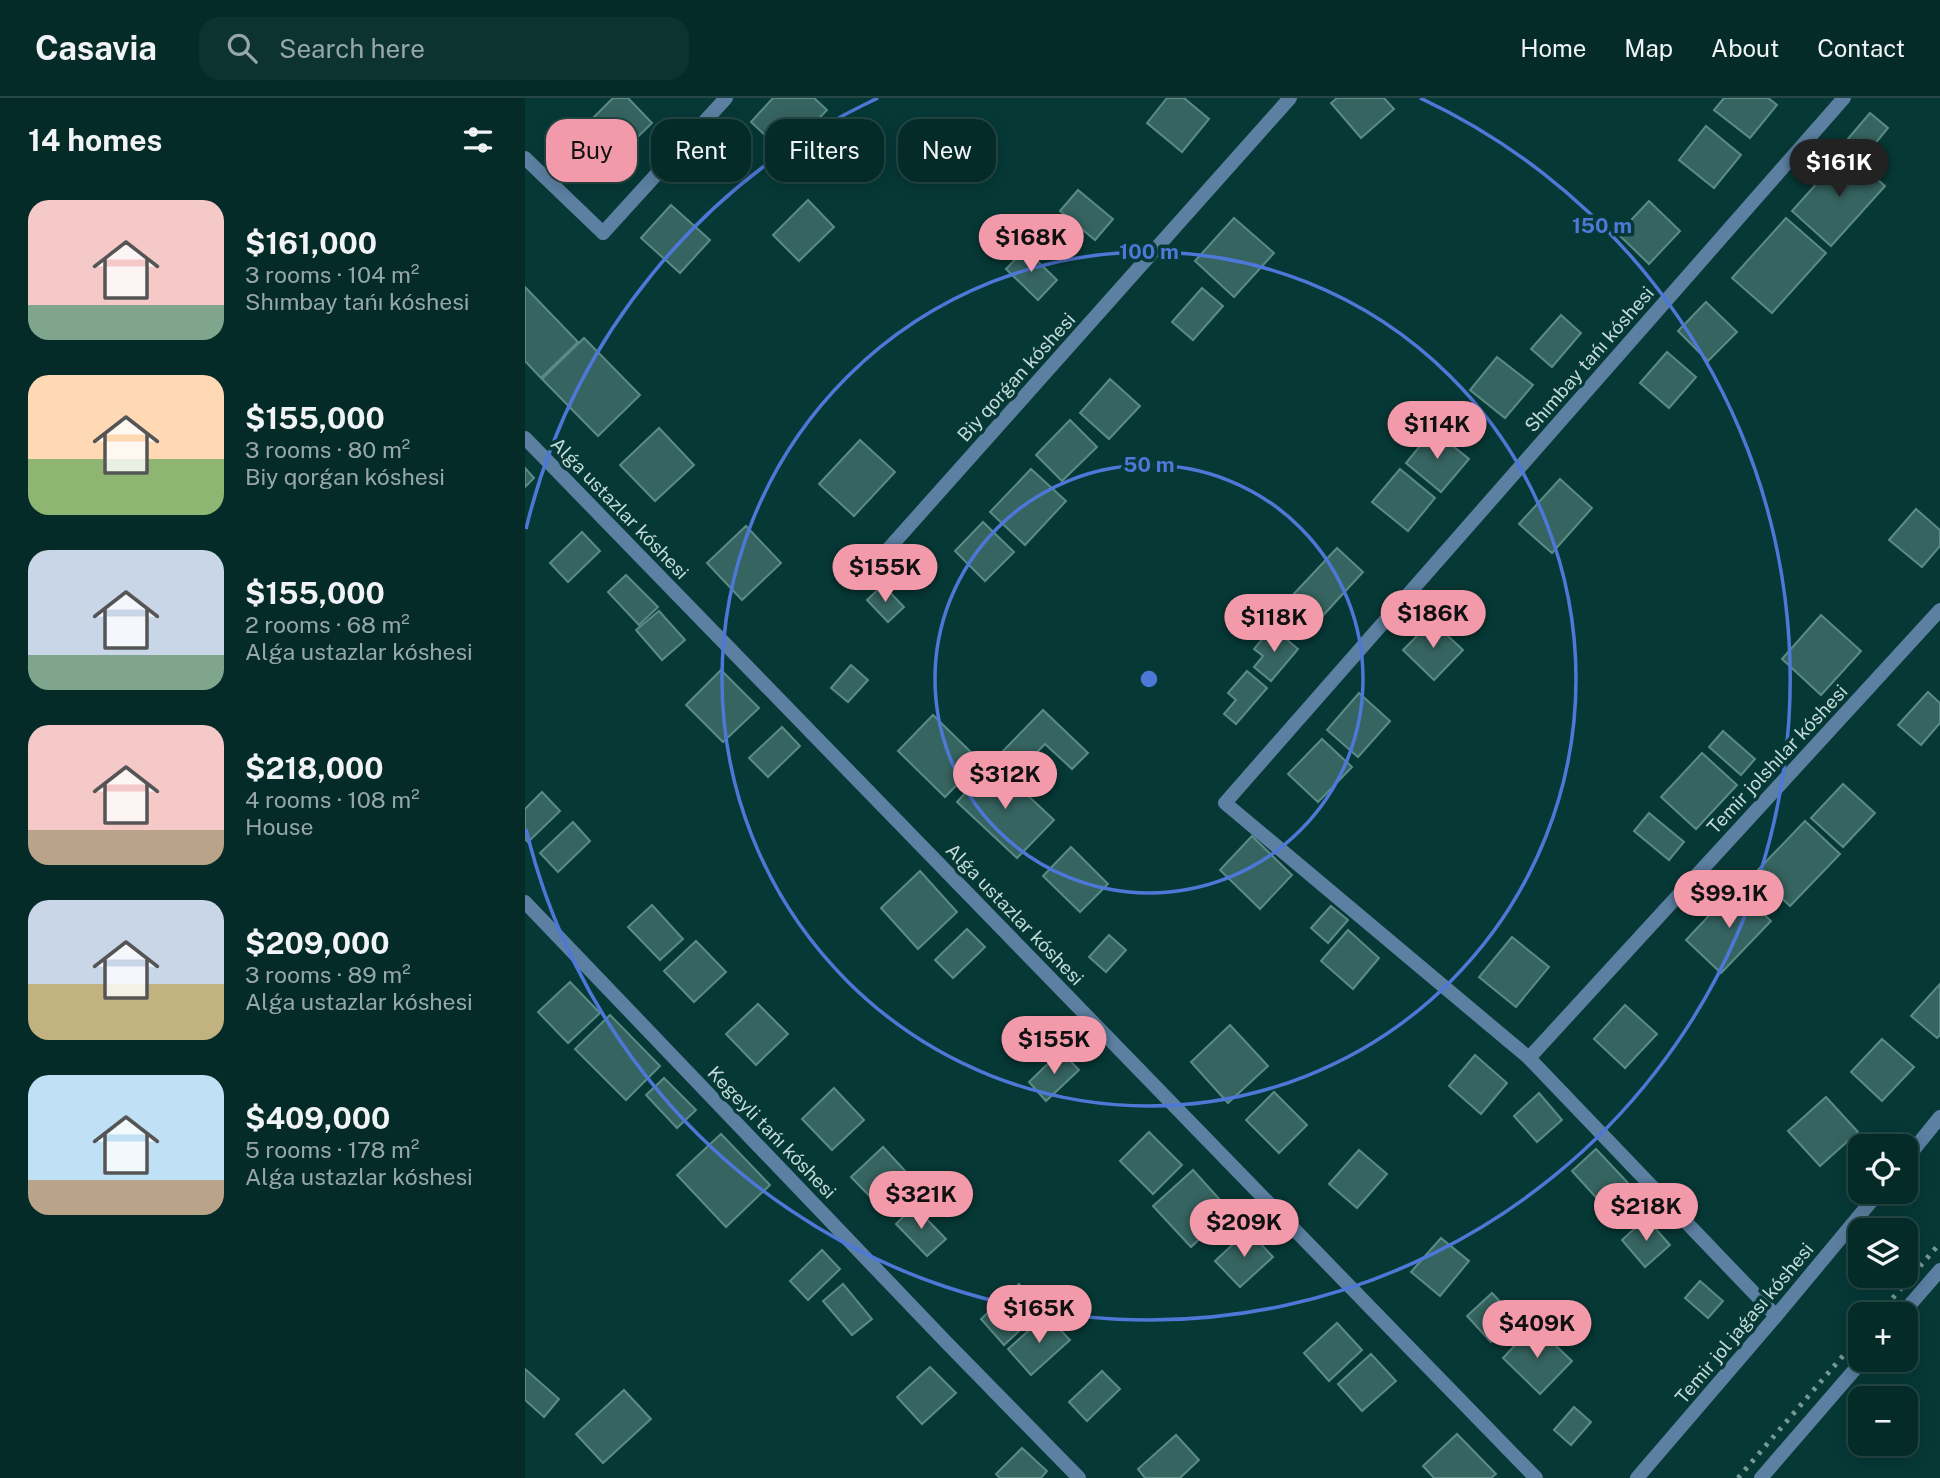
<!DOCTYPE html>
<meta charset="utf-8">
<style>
:root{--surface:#042b28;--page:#0d3330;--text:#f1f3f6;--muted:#97a7a8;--line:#254745;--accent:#f39aaa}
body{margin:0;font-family:"Public Sans",sans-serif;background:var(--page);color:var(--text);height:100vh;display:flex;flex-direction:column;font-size:26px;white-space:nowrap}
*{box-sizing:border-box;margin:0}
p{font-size:23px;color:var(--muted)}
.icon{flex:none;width:38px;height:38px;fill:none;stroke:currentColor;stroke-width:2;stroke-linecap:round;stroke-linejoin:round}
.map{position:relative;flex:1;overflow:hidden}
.side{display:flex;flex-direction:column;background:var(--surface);width:525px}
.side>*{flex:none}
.guide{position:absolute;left:21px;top:21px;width:665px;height:63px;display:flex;gap:14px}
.buttons{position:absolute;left:1323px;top:1036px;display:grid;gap:14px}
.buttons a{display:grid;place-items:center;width:70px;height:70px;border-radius:14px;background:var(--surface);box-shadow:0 4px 18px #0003,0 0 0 2px var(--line);font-size:35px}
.price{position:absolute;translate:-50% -60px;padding:0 16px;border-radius:24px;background:var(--accent);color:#111;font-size:23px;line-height:46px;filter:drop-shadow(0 2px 4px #0008)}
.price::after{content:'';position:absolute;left:50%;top:42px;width:21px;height:16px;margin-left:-10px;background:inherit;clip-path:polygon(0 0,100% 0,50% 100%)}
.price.active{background:#222;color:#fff}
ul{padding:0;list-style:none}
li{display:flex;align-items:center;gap:21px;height:175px;padding:0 28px}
li span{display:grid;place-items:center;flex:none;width:196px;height:140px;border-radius:21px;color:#555}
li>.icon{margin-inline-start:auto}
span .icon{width:84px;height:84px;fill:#fffc;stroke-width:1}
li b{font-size:30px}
h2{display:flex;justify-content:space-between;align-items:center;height:84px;padding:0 28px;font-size:30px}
.chip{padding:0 24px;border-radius:21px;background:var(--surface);box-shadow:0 4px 18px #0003,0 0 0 2px var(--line);font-size:24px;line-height:63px}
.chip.active{background:var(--accent);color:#111}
header{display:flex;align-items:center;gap:42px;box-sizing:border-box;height:98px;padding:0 35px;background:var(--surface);border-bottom:2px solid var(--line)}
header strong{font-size:33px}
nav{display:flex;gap:38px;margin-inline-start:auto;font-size:24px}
.search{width:490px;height:63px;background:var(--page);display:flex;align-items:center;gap:18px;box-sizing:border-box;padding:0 24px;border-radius:21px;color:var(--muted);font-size:26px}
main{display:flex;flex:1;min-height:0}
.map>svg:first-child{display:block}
.building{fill:#366460;stroke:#5c8b86;stroke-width:2}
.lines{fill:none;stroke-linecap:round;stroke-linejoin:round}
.service{stroke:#5c80a2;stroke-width:14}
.minor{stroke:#5c80a2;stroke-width:14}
.rail{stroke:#779996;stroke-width:5;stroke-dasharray:3.5 7;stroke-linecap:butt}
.ring{fill:none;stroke:#4e78d8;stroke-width:3.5}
.labels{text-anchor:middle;stroke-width:7;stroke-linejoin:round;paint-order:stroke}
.street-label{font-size:19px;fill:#c2dad7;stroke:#063936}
.centre{fill:#4e78d8;stroke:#063936;stroke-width:3.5}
.ring-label{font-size:21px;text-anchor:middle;font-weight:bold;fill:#4e78d8;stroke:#063936;stroke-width:7;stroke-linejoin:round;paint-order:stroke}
</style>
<header>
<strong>Casavia</strong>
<div class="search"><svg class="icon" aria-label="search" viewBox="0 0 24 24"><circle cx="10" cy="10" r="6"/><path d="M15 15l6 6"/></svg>Search here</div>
<nav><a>Home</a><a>Map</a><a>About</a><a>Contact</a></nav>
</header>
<main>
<section class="side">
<h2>14 homes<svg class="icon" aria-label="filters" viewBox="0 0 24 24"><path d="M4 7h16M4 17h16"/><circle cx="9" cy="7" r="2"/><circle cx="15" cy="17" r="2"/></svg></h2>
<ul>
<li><span style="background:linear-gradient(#f6c9c9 75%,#7fa58c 0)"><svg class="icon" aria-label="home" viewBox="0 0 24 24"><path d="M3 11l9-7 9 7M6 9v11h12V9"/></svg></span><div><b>$161,000</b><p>3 rooms · 104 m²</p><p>Shımbay tańı kóshesi</p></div></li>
<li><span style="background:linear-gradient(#ffd9b3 60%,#8fb573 0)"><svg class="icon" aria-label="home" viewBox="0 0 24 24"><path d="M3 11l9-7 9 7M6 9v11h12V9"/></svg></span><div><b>$155,000</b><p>3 rooms · 80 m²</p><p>Biy qorǵan kóshesi</p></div></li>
<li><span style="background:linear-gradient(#c9d6e8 75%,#7fa58c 0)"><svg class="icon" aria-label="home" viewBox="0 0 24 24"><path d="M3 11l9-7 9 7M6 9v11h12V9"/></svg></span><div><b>$155,000</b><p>2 rooms · 68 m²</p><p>Alǵa ustazlar kóshesi</p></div></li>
<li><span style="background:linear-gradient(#f6c9c9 75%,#b9a48a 0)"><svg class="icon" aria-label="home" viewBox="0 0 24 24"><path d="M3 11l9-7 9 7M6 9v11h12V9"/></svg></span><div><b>$218,000</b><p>4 rooms · 108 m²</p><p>House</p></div></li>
<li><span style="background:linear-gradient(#c9d6e8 60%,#c2b280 0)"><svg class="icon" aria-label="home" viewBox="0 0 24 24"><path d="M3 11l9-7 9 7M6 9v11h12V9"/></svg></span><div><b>$209,000</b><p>3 rooms · 89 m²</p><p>Alǵa ustazlar kóshesi</p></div></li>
<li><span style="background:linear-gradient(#bfe0f5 75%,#b9a48a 0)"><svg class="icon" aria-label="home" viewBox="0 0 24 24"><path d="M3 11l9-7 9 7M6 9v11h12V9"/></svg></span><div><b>$409,000</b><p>5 rooms · 178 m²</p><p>Alǵa ustazlar kóshesi</p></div></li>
</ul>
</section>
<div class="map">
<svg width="1415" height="1380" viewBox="0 0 1415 1380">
<rect width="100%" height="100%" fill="#063936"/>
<g class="building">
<polygon points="88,0 103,0 127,25 89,62 58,30"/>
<polygon points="248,0 289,0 302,12 260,56 226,24"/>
<polygon points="642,0 659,0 684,21 657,54 622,25"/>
<polygon points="812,0 859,0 869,11 836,40 806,5"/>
<polygon points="1199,0 1243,0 1252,7 1225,40 1189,12"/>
<polygon points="1345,15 1363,30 1340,58 1322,42"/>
<polygon points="1181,28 1216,57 1189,90 1154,62"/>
<polygon points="1321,53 1360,88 1306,148 1267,113"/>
<polygon points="553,92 588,121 570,142 535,113"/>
<polygon points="283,102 309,129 274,163 248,137"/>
<polygon points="1124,103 1155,133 1124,166 1093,136"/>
<polygon points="146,107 185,142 155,175 116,140"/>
<polygon points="709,120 749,155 709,199 670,163"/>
<polygon points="1261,120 1301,155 1247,215 1207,180"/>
<polygon points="500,151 532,182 513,202 481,171"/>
<polygon points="0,189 53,244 16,280 0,263"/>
<polygon points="677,190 698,208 668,242 647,224"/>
<polygon points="1181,204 1212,234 1183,263 1153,233"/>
<polygon points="1036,217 1056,235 1027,269 1006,251"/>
<polygon points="59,240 115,297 73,338 17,281"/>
<polygon points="1142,254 1171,279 1144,310 1115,285"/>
<polygon points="972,259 1008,287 980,320 945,292"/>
<polygon points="585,281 615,308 584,341 555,315"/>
<polygon points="545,322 572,349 537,383 511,357"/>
<polygon points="134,330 169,367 130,403 95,367"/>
<polygon points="908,332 944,361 916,394 881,365"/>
<polygon points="335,342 370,374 329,418 294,386"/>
<polygon points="0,370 9,380 0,389"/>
<polygon points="506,371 541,403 500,447 465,414"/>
<polygon points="875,371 910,400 883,433 847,404"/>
<polygon points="1035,381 1067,410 1027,455 994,426"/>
<polygon points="1391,411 1415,432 1415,448 1397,469 1364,442"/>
<polygon points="458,424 489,454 460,483 430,453"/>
<polygon points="221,428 256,465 217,502 182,465"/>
<polygon points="57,434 75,453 43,484 25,465"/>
<polygon points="812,450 838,474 792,524 765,500"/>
<polygon points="101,477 133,509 114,527 83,494"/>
<polygon points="358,487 379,509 363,524 342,502"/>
<polygon points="134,513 160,542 137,562 111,532"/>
<polygon points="1296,517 1336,553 1296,597 1257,561"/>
<polygon points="907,523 938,552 909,582 878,552"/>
<polygon points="747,529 773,551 746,583 729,569 738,558 729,551"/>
<polygon points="326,567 343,582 323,604 306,590"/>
<polygon points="196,572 234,610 198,644 161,607"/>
<polygon points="722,573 742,590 711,626 699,616 711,602 703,595"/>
<polygon points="1403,594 1415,605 1415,625 1396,647 1373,627"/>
<polygon points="834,595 865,623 833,659 802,632"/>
<polygon points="518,612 563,655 547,671 520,646 494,673 476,655"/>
<polygon points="408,617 455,663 420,699 373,653"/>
<polygon points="257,629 275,648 243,679 224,660"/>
<polygon points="1198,633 1230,661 1216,677 1184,649"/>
<polygon points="797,641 827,669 793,704 763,676"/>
<polygon points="1177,655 1212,687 1171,731 1136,699"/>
<polygon points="468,665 529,722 492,760 432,704"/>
<polygon points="1318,686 1350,715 1318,749 1286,720"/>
<polygon points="17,694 35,713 3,744 0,741 0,711"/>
<polygon points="1124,715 1159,744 1144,762 1109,733"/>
<polygon points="1280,723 1315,756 1265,808 1230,775"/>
<polygon points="48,724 65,743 33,774 15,755"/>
<polygon points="727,738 767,777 735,811 695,772"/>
<polygon points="546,749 583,786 555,814 518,778"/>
<polygon points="395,773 432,814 393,851 356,810"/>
<polygon points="1211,789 1246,823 1196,875 1161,842"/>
<polygon points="127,807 158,841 135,862 103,829"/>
<polygon points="806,808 823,822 803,845 786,830"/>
<polygon points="442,831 460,849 428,880 410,862"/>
<polygon points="823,832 854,860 828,891 796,863"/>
<polygon points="584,837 601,852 581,874 564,859"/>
<polygon points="987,839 1024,869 991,909 954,879"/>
<polygon points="171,843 201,874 169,904 139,873"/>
<polygon points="45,884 75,915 43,945 13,914"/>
<polygon points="1415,886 1415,937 1412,940 1386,918"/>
<polygon points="233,906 263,936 231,967 201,936"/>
<polygon points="1100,907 1132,936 1100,970 1069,941"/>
<polygon points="85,917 135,968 101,1002 50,951"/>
<polygon points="705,927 743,968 703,1005 666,964"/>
<polygon points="1357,941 1389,969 1357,1003 1326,974"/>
<polygon points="536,953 554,972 521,1003 504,984"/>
<polygon points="950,957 982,985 956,1016 924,988"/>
<polygon points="139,980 171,1012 152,1030 121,997"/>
<polygon points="309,990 339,1022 307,1052 277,1021"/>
<polygon points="749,994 782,1027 754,1055 721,1022"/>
<polygon points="1014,995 1037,1022 1012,1044 989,1018"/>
<polygon points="1301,999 1333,1034 1295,1068 1263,1033"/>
<polygon points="624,1034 657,1067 628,1096 595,1063"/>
<polygon points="196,1036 245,1087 201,1129 152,1077"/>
<polygon points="358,1049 394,1088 363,1117 326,1079"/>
<polygon points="1071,1051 1103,1085 1078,1107 1047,1073"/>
<polygon points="834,1052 862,1076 832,1110 804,1086"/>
<polygon points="668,1072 705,1113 666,1149 628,1108"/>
<polygon points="389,1108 421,1141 402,1158 371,1126"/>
<polygon points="1121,1120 1145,1147 1120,1169 1097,1142"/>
<polygon points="723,1132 748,1159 715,1189 690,1163"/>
<polygon points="916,1140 944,1163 915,1198 886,1174"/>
<polygon points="297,1152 315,1171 283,1202 265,1183"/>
<polygon points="1175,1183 1198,1203 1183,1220 1160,1200"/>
<polygon points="318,1186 347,1221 327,1237 298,1203"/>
<polygon points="494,1186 517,1212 479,1247 456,1221"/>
<polygon points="967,1195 991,1221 966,1244 942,1218"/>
<polygon points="521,1217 545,1242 506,1277 483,1251"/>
<polygon points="812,1225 837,1252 804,1283 779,1255"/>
<polygon points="1009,1227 1047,1263 1015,1296 978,1260"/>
<polygon points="846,1256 871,1283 837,1313 813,1286"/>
<polygon points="405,1269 431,1295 397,1326 372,1299"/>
<polygon points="0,1271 34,1301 19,1319 0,1302"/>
<polygon points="577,1273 595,1291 562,1323 544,1304"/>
<polygon points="99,1292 126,1321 78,1365 51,1336"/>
<polygon points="1049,1309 1066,1324 1046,1347 1029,1332"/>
<polygon points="932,1336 971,1376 966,1380 909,1380 898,1368"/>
<polygon points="651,1337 674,1362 655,1380 620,1380 613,1371"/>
<polygon points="497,1350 522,1373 516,1380 475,1380 471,1376"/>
</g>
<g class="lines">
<polyline class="service" points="0,60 78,135"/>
<g class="minor">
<polyline points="78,135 201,0"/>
<polyline points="0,340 1011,1380"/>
<polyline points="358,457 765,0"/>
<polyline points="0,804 421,1244 554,1380"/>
<polyline points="1004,960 1415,512"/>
<polyline points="1381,1061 1415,1019"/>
<polyline points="1377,1216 1415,1172"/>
<polyline points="1251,1218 1004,960 700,705 1319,0"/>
<polyline points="1112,1380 1251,1218 1354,1094"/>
<polyline points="1236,1380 1338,1262"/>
</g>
<g class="rail">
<polyline points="1354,1216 1415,1145"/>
<polyline points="1213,1380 1335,1238"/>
</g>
</g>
<g class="ring">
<circle cx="624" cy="581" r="214"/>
<circle cx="624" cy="581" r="427"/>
<path d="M1 431A641 641 0 0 1 353 0M895 0A641 641 0 1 1 1 731"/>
</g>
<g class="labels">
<g class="street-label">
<text transform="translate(1064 261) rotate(-49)" y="7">Shımbay tańı kóshesi</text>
<text transform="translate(491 279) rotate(-48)" y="7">Biy qorǵan kóshesi</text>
<text transform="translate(95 410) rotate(46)" y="7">Alǵa ustazlar kóshesi</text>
<text transform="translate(1252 661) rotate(-47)" y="7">Temir jolshılar kóshesi</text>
<text transform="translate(490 816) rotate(46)" y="7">Alǵa ustazlar kóshesi</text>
<text transform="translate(247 1034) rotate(46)" y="7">Kegeyli tańı kóshesi</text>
<text transform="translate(1219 1225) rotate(-50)" y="7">Temir jol jaǵası kóshesi</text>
</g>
</g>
<circle cx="624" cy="581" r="10" class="centre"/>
<g class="ring-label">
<text x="1077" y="135">150 m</text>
<text x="624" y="161">100 m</text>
<text x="624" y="374">50 m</text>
</g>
</svg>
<div class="buttons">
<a><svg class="icon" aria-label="locate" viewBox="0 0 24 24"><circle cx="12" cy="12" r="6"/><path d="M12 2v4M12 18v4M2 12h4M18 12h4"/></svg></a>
<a><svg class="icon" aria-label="layers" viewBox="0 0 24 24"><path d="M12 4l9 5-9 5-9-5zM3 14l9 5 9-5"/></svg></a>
<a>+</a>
<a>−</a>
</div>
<b class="price active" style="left:1314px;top:101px">$161K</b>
<b class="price" style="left:506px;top:176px">$168K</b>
<b class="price" style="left:912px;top:363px">$114K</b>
<b class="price" style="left:360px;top:506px">$155K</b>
<b class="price" style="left:908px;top:552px">$186K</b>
<b class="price" style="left:749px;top:556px">$118K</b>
<b class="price" style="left:480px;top:713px">$312K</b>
<b class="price" style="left:1204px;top:832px">$99.1K</b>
<b class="price" style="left:529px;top:978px">$155K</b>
<b class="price" style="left:396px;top:1133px">$321K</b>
<b class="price" style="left:1121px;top:1145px">$218K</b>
<b class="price" style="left:719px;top:1161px">$209K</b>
<b class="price" style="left:514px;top:1247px">$165K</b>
<b class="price" style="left:1012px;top:1262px">$409K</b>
<div class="guide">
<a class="chip active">Buy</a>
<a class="chip">Rent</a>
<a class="chip">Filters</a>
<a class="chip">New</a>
</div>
</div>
</main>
